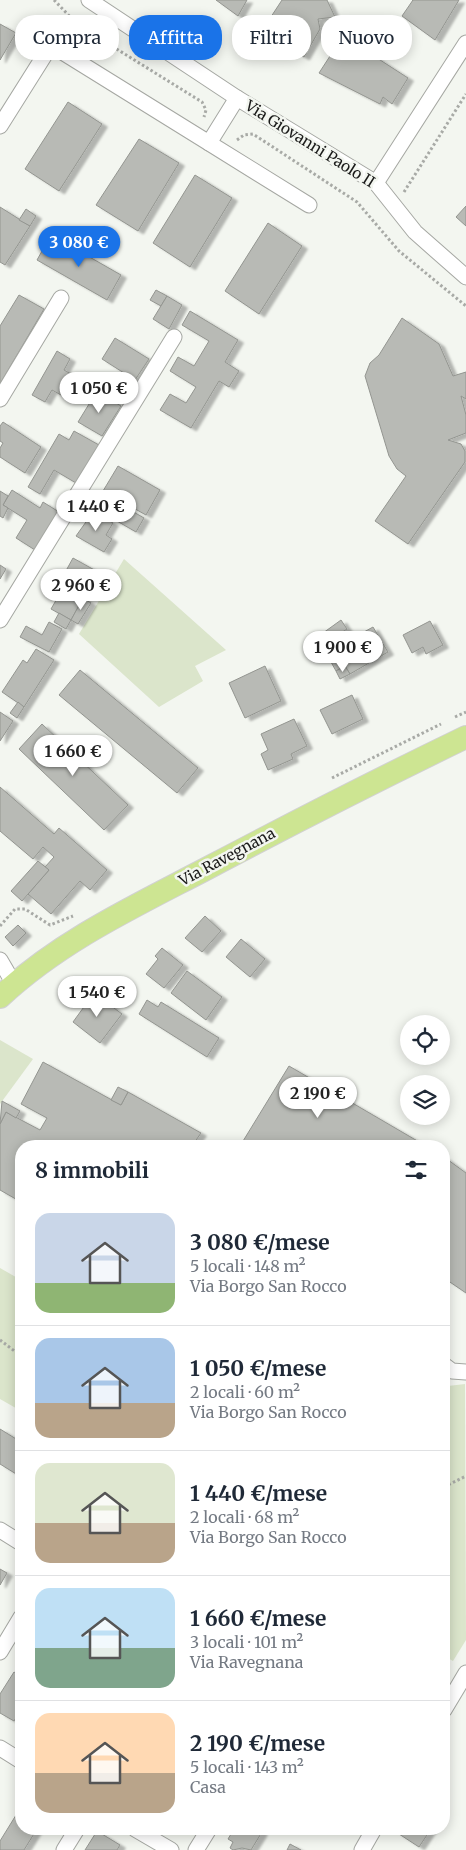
<!DOCTYPE html>
<html lang="it">
<meta charset="utf-8">
<style>
:root{--surface:#fff;--page:#f2f2f3;--text:#1f2937;--muted:#747a83;--line:#e0e1e3;--accent:#1a73e8}
body{margin:0;font-family:Merriweather,serif;background:var(--page);color:var(--text);height:100vh;display:flex;flex-direction:column;font-size:19px;white-space:nowrap}
*{box-sizing:border-box;margin:0}
p{font-size:16px;color:var(--muted)}
.icon{flex:none;width:28px;height:28px;fill:none;stroke:currentColor;stroke-width:2;stroke-linecap:round;stroke-linejoin:round}
.map{position:relative;flex:1;overflow:hidden}
.panel{position:absolute;left:15px;top:1140px;width:435px;height:695px;display:flex;flex-direction:column;background:var(--surface);border-radius:20px;box-shadow:0 2px 12px #0003}
.panel>*{flex:none}
.top-card{position:absolute;left:15px;top:15px;width:436px;height:45px;display:flex;gap:10px}
.tools{position:absolute;left:400px;top:1015px;display:grid;gap:10px}
.tools a{display:grid;place-items:center;width:50px;height:50px;border-radius:50%;background:var(--surface);box-shadow:0 2px 12px #0003;font-size:25px}
.price{position:absolute;translate:-50% -42px;padding:0 11px;border-radius:18px;background:#fff;color:#222;font-size:16px;line-height:32px;filter:drop-shadow(0 1px 2px #0008)}
.price::after{content:'';position:absolute;left:50%;top:30px;width:15px;height:11px;margin-left:-8px;background:inherit;clip-path:polygon(0 0,100% 0,50% 100%)}
.price.current{background:var(--accent);color:#fff}
ul{padding:0;list-style:none}
li{display:flex;align-items:center;gap:15px;height:125px;padding:0 20px}
li+li{border-top:1px solid var(--line)}
li span{display:grid;place-items:center;flex:none;width:140px;height:100px;border-radius:15px;color:#555}
li>.icon{margin-inline-start:auto}
span .icon{width:60px;height:60px;fill:#fffc;stroke-width:1}
li b{font-size:21px}
h2{display:flex;justify-content:space-between;align-items:center;height:60px;padding:0 20px;font-size:21px}
.chip{padding:0 18px;border-radius:20px;background:var(--surface);box-shadow:0 2px 12px #0003;font-size:18px;line-height:45px}
.chip.current{background:var(--accent);color:#fff}
.map>svg:first-child{display:block}
.green{fill:#dbe5cb}
.building{fill:#b8bab5;stroke:#939590;filter:url(#shadow)}
.lines{fill:none;stroke-linecap:round;stroke-linejoin:round}
.minor-casing{stroke:#a5a7a2;stroke-width:17}
.primary-casing{stroke:#d1d1d1;stroke-width:24}
.path{stroke:#a8aaa6;stroke-width:3;stroke-dasharray:2.5 2.5;stroke-linecap:butt}
.minor{stroke:#fff;stroke-width:15}
.primary{stroke:#cde592;stroke-width:22}
.labels{text-anchor:middle;stroke-width:5;stroke-linejoin:round;paint-order:stroke}
.street-label{font-size:15px;fill:#1b1b1a;stroke:#f3f6f0}
</style>
<div class="map">
<svg width="466" height="1850" viewBox="0 0 466 1850">
<defs>
<filter id="shadow"><feDropShadow dx="5.5" dy="3" stdDeviation="1" flood-color="#0004"/></filter>
</defs>
<rect width="100%" height="100%" fill="#f3f6f0"/>
<g class="green">
<polygon points="124,559 226,650 195,666 203,681 159,707 79,634"/>
<polygon points="0,1040 33,1059 0,1104"/>
<polygon points="0,1268 21,1280 21,1411 0,1399"/>
<polygon points="465,1384 466,1640 453,1661 444,1656 444,1392 448,1386"/>
</g>
<g class="building">
<polygon points="216,0 247,0 238,16"/>
<polygon points="282,0 327,0 335,17 318,19 320,29 304,57 261,32"/>
<polygon points="413,0 412,0 459,0 435,40 402,16"/>
<polygon points="0,24 16,33 0,60"/>
<polygon points="343,36 408,78 392,104 383,97 380,104 319,73"/>
<polygon points="68,102 102,124 59,191 25,169"/>
<polygon points="139,139 179,163 138,231 96,205"/>
<polygon points="195,175 232,198 190,267 153,243"/>
<polygon points="466,206 466,226 456,217"/>
<polygon points="0,207 30,226 5,265 0,262"/>
<polygon points="26,209 36,216 30,226 19,220"/>
<polygon points="268,223 302,246 259,314 225,291"/>
<polygon points="51,235 121,275 107,300 37,260"/>
<polygon points="156,290 167,296 161,306 150,300"/>
<polygon points="19,295 44,309 0,384 0,326"/>
<polygon points="167,296 182,305 169,329 153,319"/>
<polygon points="190,311 238,340 225,362 239,371 229,387 219,381 191,428 160,410 170,394 186,403 196,387 170,371 178,357 194,366 209,341 182,325"/>
<polygon points="402,318 439,344 453,376 466,372 466,399 461,396 466,415 466,433 448,440 461,444 465,451 465,462 408,544 375,521 406,476 397,469 389,456 365,376 370,363 379,355"/>
<polygon points="115,338 149,359 135,380 102,359"/>
<polygon points="57,351 70,359 64,370 73,375 61,395 52,390 45,402 32,395"/>
<polygon points="117,381 132,389 127,399 111,391"/>
<polygon points="97,391 121,406 102,436 78,422"/>
<polygon points="3,422 41,447 25,473 0,457 0,448 3,443 0,441 0,426"/>
<polygon points="74,431 99,445 76,483 54,470 40,494 28,487 59,434 69,440"/>
<polygon points="118,466 160,490 146,515 103,491"/>
<polygon points="12,490 40,508 43,502 59,512 35,550 16,538 27,520 3,505"/>
<polygon points="0,491 8,496 3,505 8,508 3,518 0,516"/>
<polygon points="118,503 144,518 136,532 110,517"/>
<polygon points="93,512 113,523 106,535 112,539 104,552 76,536"/>
<polygon points="73,558 98,572 71,620 51,609 62,590 57,587"/>
<polygon points="0,565 6,569 0,579"/>
<polygon points="83,598 91,603 78,624 71,620"/>
<polygon points="59,613 71,620 66,629 54,622"/>
<polygon points="341,620 347,629 329,641 323,633"/>
<polygon points="430,621 443,645 426,654 423,647 412,653 403,635"/>
<polygon points="49,622 62,629 49,652 20,637 26,626 42,635"/>
<polygon points="373,627 388,652 350,674 345,666 336,671 326,653"/>
<polygon points="36,649 54,660 24,707 2,692 23,660 27,663"/>
<polygon points="265,666 281,701 245,718 229,683"/>
<polygon points="345,666 350,674 340,679 336,671"/>
<polygon points="80,670 198,768 177,793 59,695"/>
<polygon points="352,695 363,719 332,734 320,710"/>
<polygon points="18,702 24,707 17,718 10,713"/>
<polygon points="0,712 13,721 0,741"/>
<polygon points="294,719 307,746 291,754 293,759 268,770 261,754 268,750 261,734"/>
<polygon points="42,724 128,805 104,830 19,749"/>
<polygon points="0,787 54,834 59,828 107,870 90,890 80,881 51,914 28,894 49,870 45,867 54,857 43,847 33,859 0,831"/>
<polygon points="38,861 49,870 22,901 11,891"/>
<polygon points="205,916 221,931 202,952 185,938"/>
<polygon points="18,925 26,933 13,946 5,937"/>
<polygon points="241,939 265,959 250,977 226,957"/>
<polygon points="162,948 183,965 164,988 146,974 158,959 155,956"/>
<polygon points="187,971 222,997 206,1020 171,993"/>
<polygon points="94,993 122,1014 100,1043 73,1022"/>
<polygon points="147,1000 158,1007 161,1002 219,1038 207,1057 139,1014"/>
<polygon points="43,1062 121,1105 128,1092 201,1133 192,1146 21,1146 21,1202 0,1190 0,1124 6,1112 40,1130 47,1118 21,1104"/>
<polygon points="289,1066 426,1146 240,1146"/>
<polygon points="118,1087 128,1092 121,1105 111,1100"/>
<polygon points="2,1101 20,1111 16,1118 6,1112 0,1124"/>
<polygon points="444,1157 466,1173 466,1293 444,1278"/>
<polygon points="0,1429 21,1442 21,1477 0,1464"/>
<polygon points="0,1569 7,1573 0,1585"/>
<polygon points="14,1672 21,1676 21,1710 14,1721 0,1713 0,1694"/>
<polygon points="21,1807 21,1829 37,1829 24,1850 0,1850 0,1841"/>
<polygon points="234,1829 258,1829 262,1832 251,1850 242,1848 233,1850 230,1848 233,1842 228,1839"/>
<polygon points="398,1829 431,1829 419,1847 396,1832"/>
<polygon points="97,1831 120,1845 117,1850 85,1850"/>
<polygon points="290,1844 301,1850 287,1850"/>
</g>
<g class="lines">
<g class="minor-casing">
<g id="minor">
<polyline points="89,0 237,98 376,183 415,232 466,277"/>
<polyline points="0,126 51,45 209,143 237,98"/>
<polyline points="209,143 309,205"/>
<polyline points="376,183 466,43"/>
<polyline points="0,399 61,298"/>
<polyline points="0,620 174,337"/>
<polyline points="0,960 14,984"/>
<polyline points="444,1365 452,1371 466,1372"/>
<polyline points="0,1530 21,1543"/>
<polyline points="0,1652 21,1617"/>
<polyline points="444,1710 466,1673"/>
<polyline points="0,1748 21,1761"/>
<polyline points="135,1829 171,1850"/>
<polyline points="64,1850 77,1829"/>
<polyline points="196,1850 209,1829"/>
<polyline points="362,1850 374,1829"/>
</g>
</g>
<g class="primary-casing">
<path id="primary" d="M0,997C59,942 131,908 202,871C289,825 377,780 466,737"/>
</g>
<g class="path">
<polyline points="54,0 78,25 202,102 206,110 204,117"/>
<polyline points="237,140 244,135 253,134 357,202 399,251 466,306"/>
<polyline points="404,192 466,94"/>
<polyline points="455,717 466,712"/>
<polyline points="332,778 441,724"/>
<polyline points="0,926 15,909 25,909 50,925 73,916"/>
<polyline points="0,1340 21,1356"/>
<polyline points="444,1487 466,1476"/>
</g>
<use href="#minor" class="minor"/>
<use href="#primary" class="primary"/>
</g>
<g class="labels">
<g class="street-label">
<text transform="translate(310 144) rotate(32)" y="5">Via Giovanni Paolo II</text>
<text transform="translate(227 857) rotate(-28)" y="5">Via Ravegnana</text>
</g>
</g>
</svg>
<div class="tools">
<a><svg class="icon" aria-label="locate" viewBox="0 0 24 24"><circle cx="12" cy="12" r="6"/><path d="M12 2v4M12 18v4M2 12h4M18 12h4"/></svg></a>
<a><svg class="icon" aria-label="layers" viewBox="0 0 24 24"><path d="M12 4l9 5-9 5-9-5zM3 14l9 5 9-5"/></svg></a>
</div>
<b class="price current" style="left:79px;top:268px">3 080 €</b>
<b class="price" style="left:99px;top:414px">1 050 €</b>
<b class="price" style="left:96px;top:532px">1 440 €</b>
<b class="price" style="left:81px;top:611px">2 960 €</b>
<b class="price" style="left:343px;top:673px">1 900 €</b>
<b class="price" style="left:73px;top:777px">1 660 €</b>
<b class="price" style="left:97px;top:1018px">1 540 €</b>
<b class="price" style="left:318px;top:1119px">2 190 €</b>
<div class="top-card">
<a class="chip">Compra</a>
<a class="chip current">Affitta</a>
<a class="chip">Filtri</a>
<a class="chip">Nuovo</a>
</div>
<section class="panel">
<h2>8 immobili<svg class="icon" aria-label="filters" viewBox="0 0 24 24"><path d="M4 7h16M4 17h16"/><circle cx="9" cy="7" r="2"/><circle cx="15" cy="17" r="2"/></svg></h2>
<ul>
<li><span style="background:linear-gradient(#c9d6e8 70%,#8fb573 0)"><svg class="icon" aria-label="home" viewBox="0 0 24 24"><path d="M3 11l9-7 9 7M6 9v11h12V9"/></svg></span><div><b>3 080 €/mese</b><p>5 locali · 148 m²</p><p>Via Borgo San Rocco</p></div></li>
<li><span style="background:linear-gradient(#a9c7e8 65%,#b9a48a 0)"><svg class="icon" aria-label="home" viewBox="0 0 24 24"><path d="M3 11l9-7 9 7M6 9v11h12V9"/></svg></span><div><b>1 050 €/mese</b><p>2 locali · 60 m²</p><p>Via Borgo San Rocco</p></div></li>
<li><span style="background:linear-gradient(#dfe7d0 60%,#b9a48a 0)"><svg class="icon" aria-label="home" viewBox="0 0 24 24"><path d="M3 11l9-7 9 7M6 9v11h12V9"/></svg></span><div><b>1 440 €/mese</b><p>2 locali · 68 m²</p><p>Via Borgo San Rocco</p></div></li>
<li><span style="background:linear-gradient(#bfe0f5 60%,#7fa58c 0)"><svg class="icon" aria-label="home" viewBox="0 0 24 24"><path d="M3 11l9-7 9 7M6 9v11h12V9"/></svg></span><div><b>1 660 €/mese</b><p>3 locali · 101 m²</p><p>Via Ravegnana</p></div></li>
<li><span style="background:linear-gradient(#ffd9b3 60%,#b9a48a 0)"><svg class="icon" aria-label="home" viewBox="0 0 24 24"><path d="M3 11l9-7 9 7M6 9v11h12V9"/></svg></span><div><b>2 190 €/mese</b><p>5 locali · 143 m²</p><p>Casa</p></div></li>
</ul>
</section>
</div>
